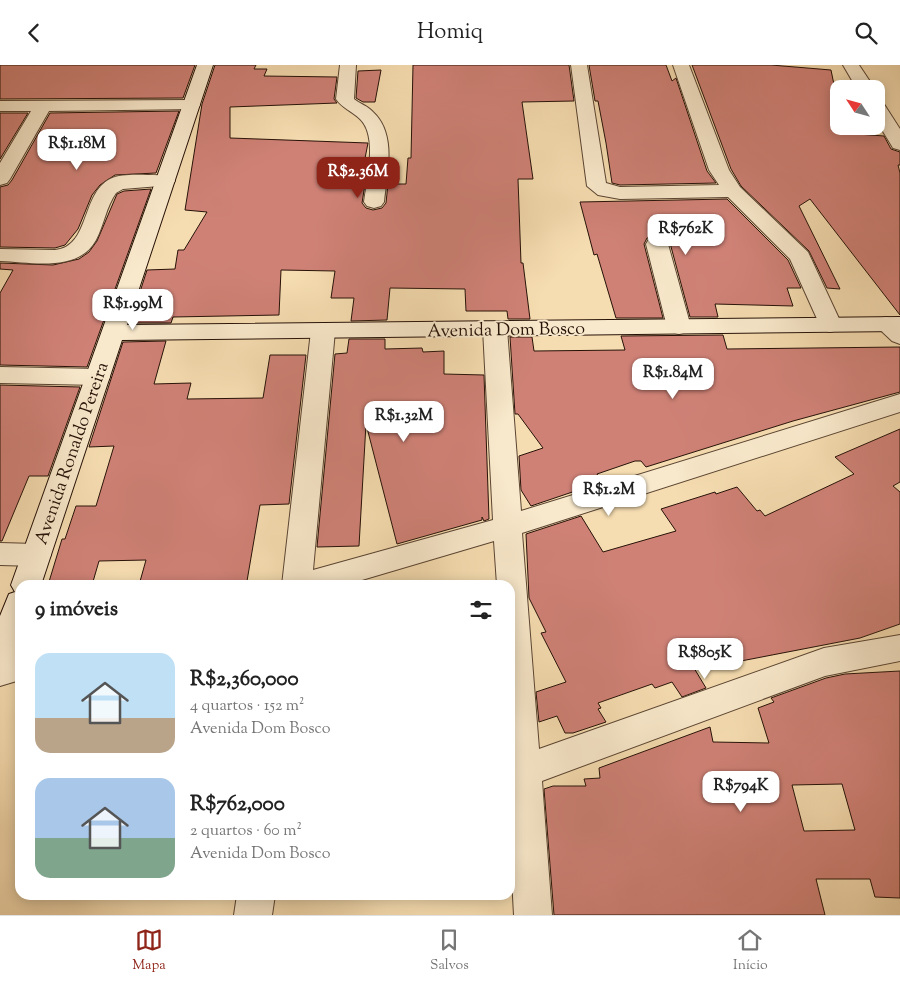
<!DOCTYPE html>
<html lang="pt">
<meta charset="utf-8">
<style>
:root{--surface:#fff;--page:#f2f2f2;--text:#222;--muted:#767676;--line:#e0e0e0;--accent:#8f2418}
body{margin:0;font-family:"Sorts Mill Goudy",serif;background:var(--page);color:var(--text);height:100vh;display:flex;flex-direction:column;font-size:19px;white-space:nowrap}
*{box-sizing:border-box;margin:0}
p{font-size:16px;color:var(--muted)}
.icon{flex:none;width:28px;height:28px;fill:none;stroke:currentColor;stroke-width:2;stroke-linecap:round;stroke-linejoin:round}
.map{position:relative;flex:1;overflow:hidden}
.details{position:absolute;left:15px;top:515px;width:500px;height:320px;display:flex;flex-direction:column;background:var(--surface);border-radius:15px;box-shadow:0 2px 12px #0003}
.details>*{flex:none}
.needle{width:32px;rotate:306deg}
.buttons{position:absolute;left:830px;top:15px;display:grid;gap:10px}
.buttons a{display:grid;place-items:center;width:55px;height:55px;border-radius:10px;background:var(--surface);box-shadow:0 2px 12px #0003;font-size:25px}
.price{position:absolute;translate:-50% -42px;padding:0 11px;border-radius:10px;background:#fff;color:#222;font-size:16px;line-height:32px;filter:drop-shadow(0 1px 2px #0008)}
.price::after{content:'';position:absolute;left:50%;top:30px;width:15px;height:11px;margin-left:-8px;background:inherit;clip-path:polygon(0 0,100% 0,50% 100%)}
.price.current{background:var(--accent);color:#fff}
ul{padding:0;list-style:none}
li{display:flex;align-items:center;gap:15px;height:125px;padding:0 20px}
li span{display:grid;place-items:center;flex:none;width:140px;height:100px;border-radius:15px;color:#555}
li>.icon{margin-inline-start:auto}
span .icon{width:60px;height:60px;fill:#fffc;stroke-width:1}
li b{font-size:21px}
h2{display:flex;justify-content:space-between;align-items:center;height:60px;padding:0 20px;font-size:21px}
header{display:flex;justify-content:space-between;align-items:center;height:65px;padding:0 20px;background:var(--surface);font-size:22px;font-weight:600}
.tab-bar{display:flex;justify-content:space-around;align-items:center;height:70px;border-top:1px solid var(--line);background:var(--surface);font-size:14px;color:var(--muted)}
.tab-bar a{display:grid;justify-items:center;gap:2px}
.tab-bar .current{color:var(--accent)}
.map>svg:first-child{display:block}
.building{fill:#cf8176;stroke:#261107;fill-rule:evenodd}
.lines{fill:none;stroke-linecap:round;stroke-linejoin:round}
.street-casing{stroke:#5a4432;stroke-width:2}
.secondary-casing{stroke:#261107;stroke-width:2}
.street{fill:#f9e9cc;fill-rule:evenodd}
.secondary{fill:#f9e9cc;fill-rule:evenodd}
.labels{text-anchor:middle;stroke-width:4;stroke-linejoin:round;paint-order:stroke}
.street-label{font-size:18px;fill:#261107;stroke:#f9e9cc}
</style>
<header><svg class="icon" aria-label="back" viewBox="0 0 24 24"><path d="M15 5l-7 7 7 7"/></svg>Homiq<svg class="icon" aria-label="search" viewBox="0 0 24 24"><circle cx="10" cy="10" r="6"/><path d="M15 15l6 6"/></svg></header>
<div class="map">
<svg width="900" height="850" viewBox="0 0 900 850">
<rect width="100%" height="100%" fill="#f6ddb1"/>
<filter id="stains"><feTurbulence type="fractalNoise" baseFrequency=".004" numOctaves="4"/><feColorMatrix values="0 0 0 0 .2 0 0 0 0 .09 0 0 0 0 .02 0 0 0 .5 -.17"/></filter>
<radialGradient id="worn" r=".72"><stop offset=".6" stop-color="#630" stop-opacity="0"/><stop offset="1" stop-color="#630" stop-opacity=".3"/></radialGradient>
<g class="building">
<polygon points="0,0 195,0 183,33 0,34"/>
<polygon points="215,0 256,0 254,4 267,4 264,11 337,12 334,34 337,38 230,42 230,73 368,78 360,119 365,119 362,138 366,143 373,145 382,143 386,138 388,119 406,119 408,93 411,93 413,0 569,0 574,36 522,37 533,114 518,114 521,198 523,198 530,254 508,254 507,246 466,246 465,224 390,223 387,255 351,256 354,233 331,233 335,206 281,205 279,250 173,252 171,258 130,258 147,205 175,204 178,185 184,185 207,147 185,145 202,39"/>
<polygon points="589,0 666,0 672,16 676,13 707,106 716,118 620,120 612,118 606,78 598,36 595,36"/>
<polygon points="692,0 771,0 831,5 839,44 839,61 842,61 844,68 884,71 891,84 900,87 900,100 898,100 900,108 900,250 810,134 799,141 840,224 827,223 809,186 741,121 731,104"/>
<polygon points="381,5 375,37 363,37 356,33 358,6"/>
<polygon points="179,46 156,108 115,110 100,120 92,130 78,164 65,180 55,183 0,182 0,122 8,120 12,115 50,48"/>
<polygon points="0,48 28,48 0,94"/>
<polygon points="151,124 87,302 0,300 0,228 13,205 0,204 0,198 53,200 79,194 89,187 97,176 117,129 124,126"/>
<polygon points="727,134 788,195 801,223 787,223 793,241 715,239 718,252 690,252 670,178 665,172 657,171 647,173 644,179 663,253 616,253 597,189 594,190 580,137"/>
<polygon points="723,270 727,284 900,282 900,327 793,356 646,402 641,396 635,396 597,409 602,417 531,441 521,425 519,391 543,383 518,349 515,349 510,272 532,272 534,286 625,285 621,271"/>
<polygon points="349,274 385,274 385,284 422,283 423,287 444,286 444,309 484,310 489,454 484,456 482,452 482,455 397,479 366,359 359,481 317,482 335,289 347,288"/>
<polygon points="166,276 154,319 191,318 187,334 263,333 270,290 306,290 289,439 260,440 247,516 235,520 139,520 146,495 99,496 92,520 48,520 62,474 65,474 76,441 96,441 114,381 89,382 123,277"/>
<polygon points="0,320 80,322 48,411 29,411 2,476 0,476"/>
<polygon points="900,364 900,417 893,421 900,427 900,559 860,573 741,596 726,574 685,588 706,623 682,632 672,617 655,623 652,619 598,638 601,643 598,644 606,657 573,668 565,668 557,651 539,657 536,627 566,617 541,568 546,567 529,533 526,469 581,451 603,487 676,466 661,444 715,427 716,429 737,422 757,446 760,445 765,451 854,409 835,392"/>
<path d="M900,606V833L875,832L870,814H816L825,850H554L544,724L553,721H586L584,714L600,713L599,703L710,662L713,677L769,678L758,643L774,637L771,633L826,613L845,609ZM842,719L855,765L804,766L792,720Z"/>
</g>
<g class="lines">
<g class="street-casing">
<g id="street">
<path d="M340,0H356L354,34C360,39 368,41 373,47C397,69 387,109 384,137L381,141L374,143L367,141L364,137C367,115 378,71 360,54C352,46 343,44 336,34Z"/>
<polygon points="571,0 587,0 606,118 620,122 719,120 709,105 673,0 689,0 729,105 740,122 808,187 842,260 838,265 830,267 822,265 790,194 728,132 620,134 598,130 587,121"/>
<polygon points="843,0 859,0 875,24 857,24"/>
<polygon points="191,35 197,36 200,40 197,44 49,46 10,114 7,118 0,120 0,98 31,46 0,46 0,36"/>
<polygon points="876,35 882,36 900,64 900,85 893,83 876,55"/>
<path d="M165,110L172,112L175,116L172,120L123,124L116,128C106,142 104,160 96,175C78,208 31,197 0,196V184L55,185C90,182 81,129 110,114C124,107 149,111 165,110Z"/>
<polygon points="657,173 665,174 668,179 691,262 687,267 679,269 671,267 667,262 646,179 649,174"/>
<polygon points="886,252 894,254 900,259 900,279 892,276 874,259 878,254"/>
<polygon points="495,257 503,259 507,264 521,446 900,329 900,347 522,468 539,684 824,583 900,570 900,596 825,611 542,716 552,850 514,850 510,776 510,520 497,520 494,476 345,520 282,520 311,266 315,261 323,259 331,261 335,266 313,505 493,455 483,264 487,259"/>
<polygon points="0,302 98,304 107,306 110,312 107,318 98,320 0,318"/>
<polygon points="0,478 36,479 46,482 51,490 46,498 36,501 0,500"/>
<polygon points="20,587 20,615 0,621 0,593"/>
<polygon points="237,830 275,830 272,850 234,850"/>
</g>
</g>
<g class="secondary-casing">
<polygon id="secondary" points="197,0 213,0 127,260 900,252 900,266 122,275 41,520 20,520 20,584 11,606 0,610 0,551 9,529 15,527 11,520"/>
</g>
<use href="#street" class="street"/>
<use href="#secondary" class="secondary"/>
</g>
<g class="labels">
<g class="street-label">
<text transform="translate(506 264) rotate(-1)" y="6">Avenida Dom Bosco</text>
<text transform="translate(71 388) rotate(-71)" y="6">Avenida Ronaldo Pereira</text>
</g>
</g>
<rect width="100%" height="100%" filter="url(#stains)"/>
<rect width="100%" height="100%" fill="url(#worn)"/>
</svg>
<div class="buttons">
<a><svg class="needle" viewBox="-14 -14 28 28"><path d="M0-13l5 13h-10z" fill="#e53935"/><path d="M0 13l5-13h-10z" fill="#767676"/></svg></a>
</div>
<b class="price" style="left:77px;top:106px">R$1.18M</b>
<b class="price current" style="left:358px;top:134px">R$2.36M</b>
<b class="price" style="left:686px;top:191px">R$762K</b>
<b class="price" style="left:133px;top:266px">R$1.99M</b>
<b class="price" style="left:673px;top:335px">R$1.84M</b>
<b class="price" style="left:404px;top:378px">R$1.32M</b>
<b class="price" style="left:609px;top:452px">R$1.2M</b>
<b class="price" style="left:705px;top:615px">R$805K</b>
<b class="price" style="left:741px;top:748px">R$794K</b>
<section class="details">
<h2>9 imóveis<svg class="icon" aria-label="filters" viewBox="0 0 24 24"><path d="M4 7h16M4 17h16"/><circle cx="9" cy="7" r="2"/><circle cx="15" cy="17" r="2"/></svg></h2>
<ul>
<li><span style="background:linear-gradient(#bfe0f5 65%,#b9a48a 0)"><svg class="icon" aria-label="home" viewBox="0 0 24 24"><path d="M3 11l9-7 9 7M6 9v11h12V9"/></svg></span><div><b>R$2,360,000</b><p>4 quartos · 152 m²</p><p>Avenida Dom Bosco</p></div></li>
<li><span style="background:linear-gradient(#a9c7e8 60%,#7fa58c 0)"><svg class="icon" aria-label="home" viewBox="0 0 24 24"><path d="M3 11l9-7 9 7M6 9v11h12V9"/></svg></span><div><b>R$762,000</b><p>2 quartos · 60 m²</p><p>Avenida Dom Bosco</p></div></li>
</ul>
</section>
</div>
<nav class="tab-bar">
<a class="current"><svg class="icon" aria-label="map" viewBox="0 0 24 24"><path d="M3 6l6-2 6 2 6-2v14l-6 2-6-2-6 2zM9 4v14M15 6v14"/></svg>Mapa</a>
<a><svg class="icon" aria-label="saved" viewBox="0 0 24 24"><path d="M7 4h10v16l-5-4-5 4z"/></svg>Salvos</a>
<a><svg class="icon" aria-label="home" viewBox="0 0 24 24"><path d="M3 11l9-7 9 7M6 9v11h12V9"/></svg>Início</a>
</nav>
